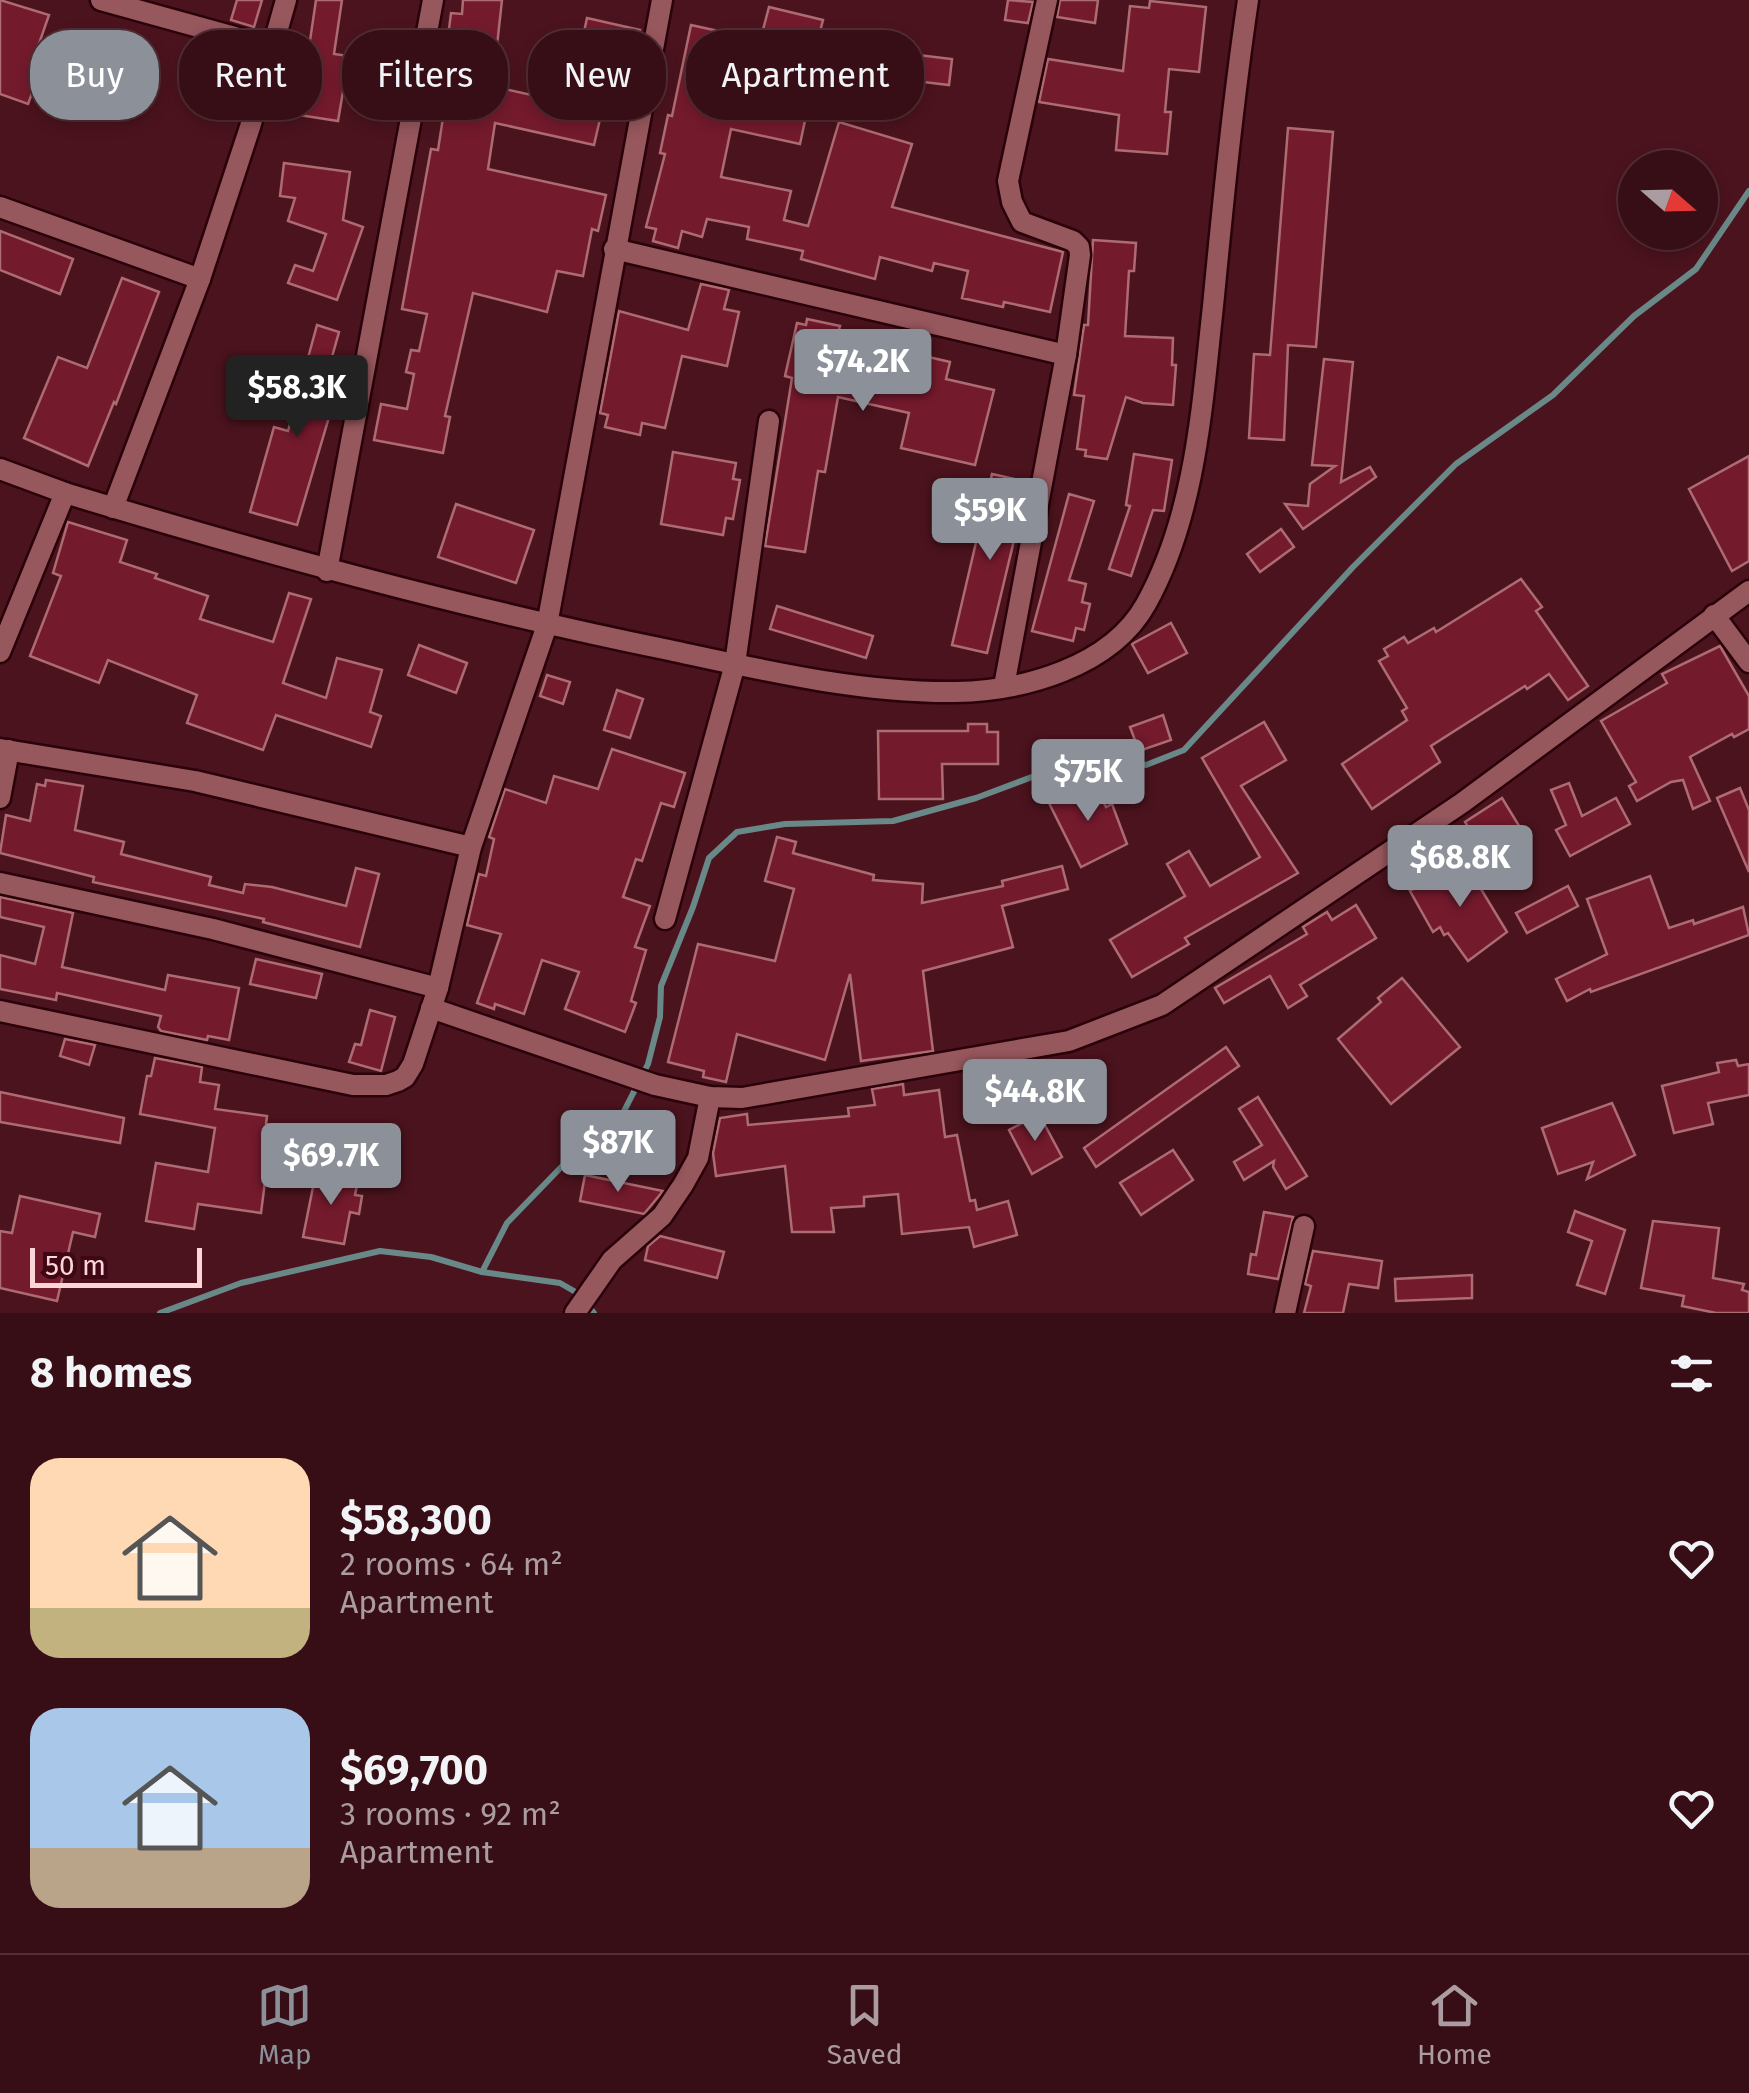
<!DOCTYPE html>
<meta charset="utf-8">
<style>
:root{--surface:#380e16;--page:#3f171f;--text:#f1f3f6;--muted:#ab9ca1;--line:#522e35;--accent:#8c9099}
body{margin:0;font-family:"Fira Sans",sans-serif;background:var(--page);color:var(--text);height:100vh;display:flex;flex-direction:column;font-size:38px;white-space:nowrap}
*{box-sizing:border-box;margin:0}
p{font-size:32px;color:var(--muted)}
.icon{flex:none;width:55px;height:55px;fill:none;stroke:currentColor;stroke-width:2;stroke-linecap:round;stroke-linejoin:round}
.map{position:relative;height:1313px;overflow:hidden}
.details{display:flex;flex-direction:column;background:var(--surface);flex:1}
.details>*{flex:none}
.guide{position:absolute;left:30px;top:30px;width:1000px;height:90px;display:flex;gap:20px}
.needle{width:65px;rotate:110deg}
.controls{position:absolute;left:1618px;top:150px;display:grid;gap:20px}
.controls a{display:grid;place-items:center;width:100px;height:100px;border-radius:50%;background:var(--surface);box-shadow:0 5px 15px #0003,0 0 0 2px var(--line);font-size:50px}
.scale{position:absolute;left:30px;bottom:25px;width:172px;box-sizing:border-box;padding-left:10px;border:5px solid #fbd6d8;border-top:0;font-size:28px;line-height:35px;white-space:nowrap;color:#fbd6d8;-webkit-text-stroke:8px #3f0714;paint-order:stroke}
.price{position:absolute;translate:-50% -85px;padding:0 22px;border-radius:10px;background:var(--accent);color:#fff;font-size:32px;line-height:65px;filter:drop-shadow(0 2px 5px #0008)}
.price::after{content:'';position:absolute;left:50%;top:60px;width:30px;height:22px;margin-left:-15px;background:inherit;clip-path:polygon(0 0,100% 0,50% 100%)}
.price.active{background:#222;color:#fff}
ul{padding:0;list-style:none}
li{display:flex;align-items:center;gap:30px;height:250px;padding:0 30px}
li span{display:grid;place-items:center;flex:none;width:280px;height:200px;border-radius:30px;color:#555}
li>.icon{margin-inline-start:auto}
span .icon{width:120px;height:120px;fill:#fffc;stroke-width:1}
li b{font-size:42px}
h2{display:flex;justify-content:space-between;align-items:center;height:120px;padding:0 30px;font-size:42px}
.chip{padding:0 35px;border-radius:40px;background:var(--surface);box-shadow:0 5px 15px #0003,0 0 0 2px var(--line);font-size:35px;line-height:90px}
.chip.active{background:var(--accent);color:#fff}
.dock{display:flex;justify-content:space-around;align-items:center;height:140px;border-top:2px solid var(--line);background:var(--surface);font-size:28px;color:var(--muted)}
.dock a{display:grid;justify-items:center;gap:5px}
.dock .active{color:var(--accent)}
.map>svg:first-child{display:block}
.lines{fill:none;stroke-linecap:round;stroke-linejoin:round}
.stream{stroke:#698888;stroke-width:6}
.building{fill:#741a2d;stroke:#ad6b72;stroke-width:2.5}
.minor-casing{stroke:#2a0209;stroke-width:25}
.minor{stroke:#96575d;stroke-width:20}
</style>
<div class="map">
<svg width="1749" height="1313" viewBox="0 0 1749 1313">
<rect width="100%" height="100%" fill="#4b131d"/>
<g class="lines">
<g class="stream">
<polyline points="482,1272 507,1223 570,1158 619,1121 648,1064 660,1017 661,986 693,907 709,858 737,832 785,824 893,821 976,798 1093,754 1146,765 1184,750 1353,567 1456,464 1553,395 1634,316 1696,269 1749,191"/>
<polyline points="160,1313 241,1283 380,1251 431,1257 482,1272 560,1283 579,1294 594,1313"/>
</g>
</g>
<g class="building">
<polygon points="0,0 49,15 33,61 43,64 28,104 0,94"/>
<polygon points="237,0 262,0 254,27 231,20"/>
<polygon points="316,0 342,0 334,54 349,56 338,121 299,115"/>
<polygon points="463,0 502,0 493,82 501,83 500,88 567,103 577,62 592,56 582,41 587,18 640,30 621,111 603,106 594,145 495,123 488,169 606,195 598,231 592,229 583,276 557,271 547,312 473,293 445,416 450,417 443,453 374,440 381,404 407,409 414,374 406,372 411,350 419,351 427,314 402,309 431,149 438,150 453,53 446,53 451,13 462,14"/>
<polygon points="1008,0 1033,2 1028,23 1005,20"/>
<polygon points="1060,0 1098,0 1095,23 1057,17"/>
<polygon points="1150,1 1206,7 1199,72 1169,69 1165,112 1171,112 1167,154 1116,150 1119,115 1039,102 1048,59 1123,71 1130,6 1149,8"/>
<polygon points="769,7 823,20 813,59 759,45"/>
<polygon points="691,25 750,38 739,87 809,102 800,144 731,129 721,177 791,191 784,220 808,226 839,122 912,144 892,207 1063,252 1050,312 1004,302 1003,307 962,298 968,271 934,263 932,271 880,257 875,279 801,259 803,251 747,239 749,227 707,219 702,237 682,231 678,248 653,241 656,229 646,227 665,154 660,153 668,115 672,116"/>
<polygon points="918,55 952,59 949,85 915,81"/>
<polygon points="1288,128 1333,132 1316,347 1288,345 1284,440 1249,438 1254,354 1270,355"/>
<polygon points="284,163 350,172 343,220 363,227 337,300 288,283 295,265 313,271 326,234 288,221 295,198 280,196"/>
<polygon points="0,231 73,259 60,294 0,270"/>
<polygon points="1093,240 1136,243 1134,271 1129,271 1125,336 1173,338 1172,365 1176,365 1173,405 1143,403 1126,397 1107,459 1085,456 1086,450 1077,449 1084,396 1074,395 1084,325 1088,325"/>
<polygon points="122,278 159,292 116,404 114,402 88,466 24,438 58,357 87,368"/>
<polygon points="701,284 729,290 724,309 739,312 727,366 682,356 665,428 642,423 640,435 605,427 608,415 600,413 619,311 688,330"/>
<polygon points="807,319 840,326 838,333 861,338 860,341 950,362 946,379 994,390 975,465 901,448 909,413 838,397 825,472 818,471 805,552 765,546 792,378 785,376 797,323 806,325"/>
<polygon points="317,325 339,332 319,403 332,407 297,525 250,512 274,427 288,431"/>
<polygon points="1324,359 1353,362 1341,482 1370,467 1376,477 1303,529 1285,504 1308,506 1310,484 1335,466 1312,465"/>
<polygon points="673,452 736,463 733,479 740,480 733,519 726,518 723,535 661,524"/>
<polygon points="1134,454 1172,460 1164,511 1153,510 1131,576 1109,569 1130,506 1126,505"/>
<polygon points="1749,456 1749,561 1732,571 1689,489"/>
<polygon points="992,474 1028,482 987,653 952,645"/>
<polygon points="1069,494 1094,501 1069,580 1086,584 1082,602 1090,604 1084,630 1076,628 1073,641 1032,631"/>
<polygon points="456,504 534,530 516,583 438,557"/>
<polygon points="68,522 127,540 120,562 157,574 155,578 208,596 200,619 273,642 289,593 311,599 283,683 326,698 337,658 382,670 370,712 381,716 371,747 276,715 263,750 187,723 197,695 108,660 99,683 30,656 61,576 53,573"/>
<polygon points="1281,529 1294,547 1260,572 1247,554"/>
<polygon points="1521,579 1542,607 1536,611 1588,686 1568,700 1549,674 1527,689 1525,686 1431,746 1440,762 1372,809 1342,764 1407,720 1402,711 1407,708 1379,661 1388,656 1384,649 1404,637 1408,643 1434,628 1436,632"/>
<polygon points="777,606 873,636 866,658 770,629"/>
<polygon points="1171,623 1187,653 1148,673 1132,644"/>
<polygon points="419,645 467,663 456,693 408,675"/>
<polygon points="1720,646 1749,696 1749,729 1734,737 1732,734 1690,757 1710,801 1693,809 1683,780 1671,782 1637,801 1629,786 1636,782 1601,721 1667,683 1662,674"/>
<polygon points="547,675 570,682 563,704 540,696"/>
<polygon points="617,690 643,699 630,738 604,730"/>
<polygon points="1163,715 1171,740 1139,751 1130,727"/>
<polygon points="1264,722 1286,760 1241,786 1298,873 1185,938 1189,944 1132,977 1110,940 1185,896 1167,864 1189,851 1210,886 1260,857 1202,758"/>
<polygon points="968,724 987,724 987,732 998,732 998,764 942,764 943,799 879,799 878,731 968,731"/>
<polygon points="612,749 685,773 674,807 661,803 642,861 636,859 623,897 650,906 635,947 646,950 631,1001 636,1003 625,1032 565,1009 579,972 542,960 524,1014 495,1004 494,1009 477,1003 501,934 467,925 479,874 486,876 494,839 489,837 505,789 546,803 554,776 598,789"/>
<polygon points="46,780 83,786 75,830 124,842 121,854 211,877 209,885 243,893 245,884 272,887 346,906 356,868 379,874 360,947 263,922 264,919 93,882 94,877 0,853 6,815 30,821 37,784 45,786"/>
<polygon points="1093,781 1106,807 1112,804 1127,844 1081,867 1049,803"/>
<polygon points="1569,783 1582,816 1616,798 1630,824 1570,856 1556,830 1566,825 1551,790"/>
<polygon points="1740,788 1749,810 1749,872 1717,798"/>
<polygon points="1502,798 1521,829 1484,853 1465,822"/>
<polygon points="777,837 796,842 793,853 874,875 873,880 923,884 922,903 1003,886 1002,881 1062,866 1068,889 1002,906 1013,947 923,971 933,1051 861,1061 850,974 825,1060 737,1034 726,1082 703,1077 704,1071 668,1062 698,944 775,961 794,889 765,881"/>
<polygon points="1464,861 1507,932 1468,961 1448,933 1444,935 1440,927 1433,932 1410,891"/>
<polygon points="1650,876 1669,928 1693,920 1694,924 1743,907 1749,935 1591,992 1590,989 1567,1001 1556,979 1607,954 1587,899"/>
<polygon points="1568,886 1578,906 1527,933 1516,913"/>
<polygon points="0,897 73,913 62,967 165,990 168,975 239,988 229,1040 208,1036 207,1040 161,1031 158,1027 161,1016 57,993 56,1000 0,989 0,955 35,964 44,927 0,917"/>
<polygon points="1356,905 1376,938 1300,985 1307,996 1288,1008 1270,976 1224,1003 1215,988 1307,934 1303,927 1327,912 1332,920"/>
<polygon points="256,959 322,974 316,998 250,984"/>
<polygon points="1402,978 1460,1047 1391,1104 1338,1039 1381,1002 1378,998"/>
<polygon points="370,1010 395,1017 381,1071 349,1062 355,1044 361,1045"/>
<polygon points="65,1039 95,1045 89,1065 60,1056"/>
<polygon points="1226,1047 1239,1066 1096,1167 1084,1148"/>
<polygon points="155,1058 202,1067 200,1082 219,1085 215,1109 267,1116 266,1124 280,1126 274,1167 267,1166 261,1213 198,1204 194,1229 146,1221 156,1163 208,1172 215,1128 140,1114 147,1076 151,1076"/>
<polygon points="1736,1060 1738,1066 1749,1064 1749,1095 1708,1103 1713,1124 1674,1133 1662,1086 1719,1072 1717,1063"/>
<polygon points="903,1084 904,1095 939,1090 945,1137 957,1135 970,1201 975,1200 977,1210 1008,1201 1017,1235 974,1247 969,1227 902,1234 898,1194 864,1197 864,1206 831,1208 834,1232 792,1232 785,1166 716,1176 713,1153 720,1118 747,1114 748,1125 849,1116 848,1108 875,1105 872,1089"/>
<polygon points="0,1092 124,1118 120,1143 0,1122"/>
<polygon points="1258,1097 1307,1176 1286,1189 1273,1167 1274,1161 1244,1180 1234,1162 1262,1145 1239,1109"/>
<polygon points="1612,1103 1635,1155 1587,1179 1593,1162 1558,1174 1542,1128"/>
<polygon points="1039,1114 1062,1157 1032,1174 1009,1130"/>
<polygon points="1173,1150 1193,1180 1141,1215 1120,1183"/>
<polygon points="316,1172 358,1181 355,1195 362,1196 359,1214 350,1212 344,1244 303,1237"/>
<polygon points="585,1175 663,1191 644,1214 580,1201"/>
<polygon points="20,1196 100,1214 95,1237 73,1232 57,1301 0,1288 0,1231 12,1233"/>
<polygon points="1575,1211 1625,1230 1605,1294 1577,1285 1592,1241 1568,1232"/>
<polygon points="1264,1212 1293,1217 1278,1279 1248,1274 1251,1254 1256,1255"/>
<polygon points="1653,1221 1719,1228 1713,1278 1744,1284 1742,1290 1749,1292 1749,1313 1716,1313 1682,1306 1684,1296 1641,1288"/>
<polygon points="660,1236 724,1252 717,1278 645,1260 648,1246"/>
<polygon points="1313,1251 1382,1261 1378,1288 1349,1284 1343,1313 1304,1313 1311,1286 1305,1284"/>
<polygon points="1472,1275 1472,1298 1396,1301 1395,1279"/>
</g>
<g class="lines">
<g class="minor-casing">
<g id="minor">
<polyline points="101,0 271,47"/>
<polyline points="0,207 200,279"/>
<polyline points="614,249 1066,355"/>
<polyline points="0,469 65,493"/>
<polyline points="113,508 200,279 250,127 286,0"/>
<polyline points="327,571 433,0"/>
<polyline points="1714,615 1749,662"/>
<path d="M0,652L65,493C266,554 463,608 669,650C762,670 859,693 955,692C1023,691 1111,667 1146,604C1196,514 1202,405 1213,306C1223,203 1233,101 1248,0"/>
<polyline points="1004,686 1066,355 1080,255 1079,247 1073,241 1022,222 1012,202 1008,181 1047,0"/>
<polyline points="0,749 195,781 471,847"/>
<polyline points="0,798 9,750"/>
<polyline points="0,883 213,929 438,988"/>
<polyline points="665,919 735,664 769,421"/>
<polyline points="431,1008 655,1085 710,1097 742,1098 1069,1041 1162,1005 1462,803 1749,591"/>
<polyline points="0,1011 353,1085 386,1085 398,1081 405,1077 413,1064 438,988 471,847 547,625 662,0"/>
<polyline points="575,1313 612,1260 662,1216 683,1185 698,1158 710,1097"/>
<polyline points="1285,1313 1304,1226"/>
</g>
</g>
<use href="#minor" class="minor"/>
</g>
</svg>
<div class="controls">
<a><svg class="needle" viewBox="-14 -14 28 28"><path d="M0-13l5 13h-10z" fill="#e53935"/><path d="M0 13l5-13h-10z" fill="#ab9ca1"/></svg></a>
</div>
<div class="scale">50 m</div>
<b class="price" style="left:863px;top:414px">$74.2K</b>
<b class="price active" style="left:297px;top:440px">$58.3K</b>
<b class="price" style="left:990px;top:563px">$59K</b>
<b class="price" style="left:1088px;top:824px">$75K</b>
<b class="price" style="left:1460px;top:910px">$68.8K</b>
<b class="price" style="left:1035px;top:1144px">$44.8K</b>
<b class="price" style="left:618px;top:1195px">$87K</b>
<b class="price" style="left:331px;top:1208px">$69.7K</b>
<div class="guide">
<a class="chip active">Buy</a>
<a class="chip">Rent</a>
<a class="chip">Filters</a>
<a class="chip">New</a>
<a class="chip">Apartment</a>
</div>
</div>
<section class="details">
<h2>8 homes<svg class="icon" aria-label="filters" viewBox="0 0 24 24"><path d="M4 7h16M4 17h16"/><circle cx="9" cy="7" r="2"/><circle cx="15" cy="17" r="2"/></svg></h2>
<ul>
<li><span style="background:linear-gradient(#ffd9b3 75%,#c2b280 0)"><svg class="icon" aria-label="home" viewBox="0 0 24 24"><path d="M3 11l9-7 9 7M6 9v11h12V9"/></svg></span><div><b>$58,300</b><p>2 rooms · 64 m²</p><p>Apartment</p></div><svg class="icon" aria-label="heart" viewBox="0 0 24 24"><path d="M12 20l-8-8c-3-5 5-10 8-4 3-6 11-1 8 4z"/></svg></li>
<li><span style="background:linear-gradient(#a9c7e8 70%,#b9a48a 0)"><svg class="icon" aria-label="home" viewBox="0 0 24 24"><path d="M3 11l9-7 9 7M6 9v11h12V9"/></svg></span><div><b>$69,700</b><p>3 rooms · 92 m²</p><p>Apartment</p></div><svg class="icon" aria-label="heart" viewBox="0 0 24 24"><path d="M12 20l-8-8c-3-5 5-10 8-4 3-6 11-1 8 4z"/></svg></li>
</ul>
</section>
<nav class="dock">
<a class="active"><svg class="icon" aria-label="map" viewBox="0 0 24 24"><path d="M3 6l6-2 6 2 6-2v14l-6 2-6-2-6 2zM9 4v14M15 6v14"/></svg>Map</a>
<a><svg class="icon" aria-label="saved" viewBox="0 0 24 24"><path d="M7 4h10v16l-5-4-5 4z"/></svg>Saved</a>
<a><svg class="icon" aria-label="home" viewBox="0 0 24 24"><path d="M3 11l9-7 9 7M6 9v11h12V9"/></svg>Home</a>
</nav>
